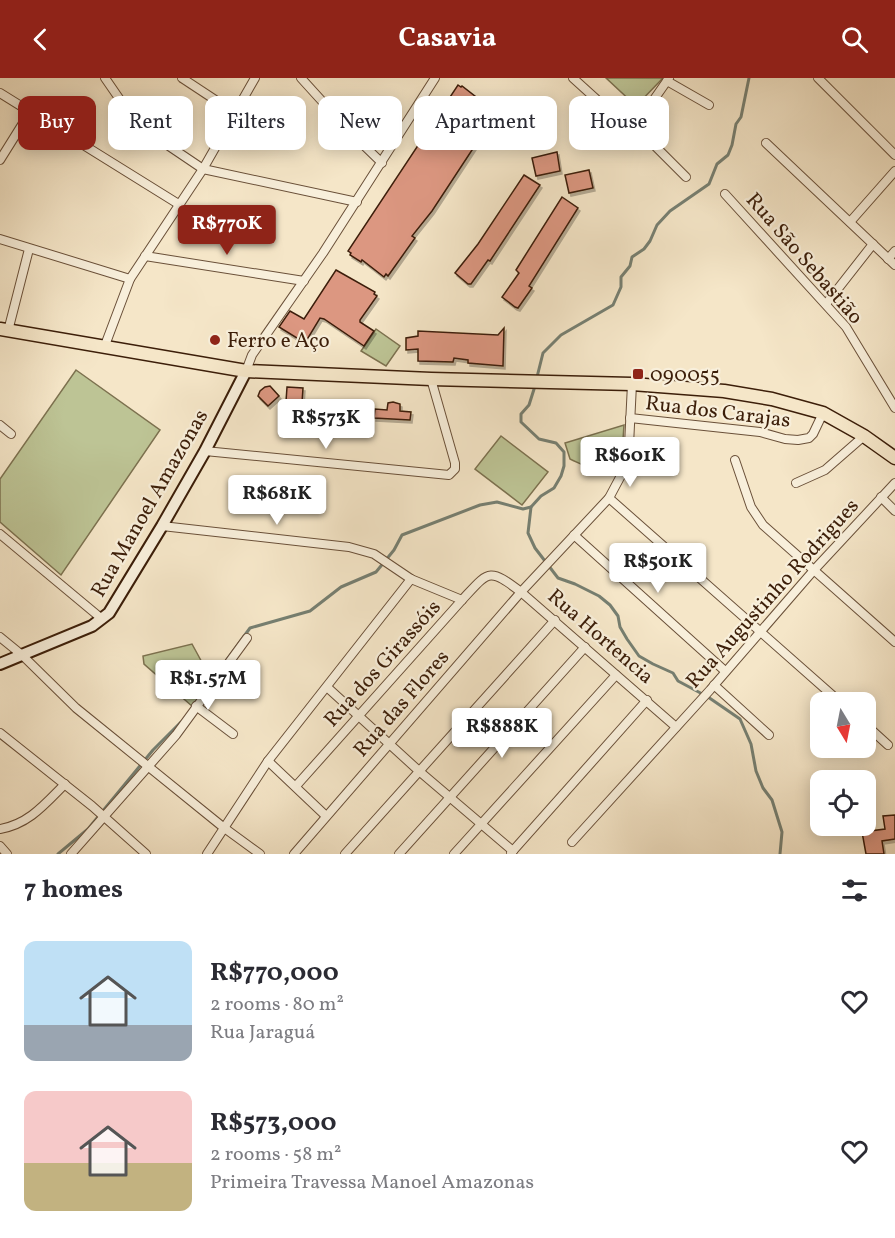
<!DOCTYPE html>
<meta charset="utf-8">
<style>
:root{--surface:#fff;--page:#f7f7f7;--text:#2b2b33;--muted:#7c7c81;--accent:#8f2418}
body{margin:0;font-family:Vollkorn,serif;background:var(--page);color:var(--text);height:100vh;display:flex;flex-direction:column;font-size:22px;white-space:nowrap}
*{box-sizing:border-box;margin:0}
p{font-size:20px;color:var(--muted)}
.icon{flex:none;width:33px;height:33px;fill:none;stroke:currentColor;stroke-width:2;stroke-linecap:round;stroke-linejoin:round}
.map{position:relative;height:776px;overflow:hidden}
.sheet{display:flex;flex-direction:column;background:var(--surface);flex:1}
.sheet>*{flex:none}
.guide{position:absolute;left:18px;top:18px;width:860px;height:54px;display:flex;gap:12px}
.needle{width:39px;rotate:170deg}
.tools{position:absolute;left:810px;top:614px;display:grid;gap:12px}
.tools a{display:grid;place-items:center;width:66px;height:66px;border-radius:12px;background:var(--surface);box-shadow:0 3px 15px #0003;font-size:30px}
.price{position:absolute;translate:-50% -51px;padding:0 14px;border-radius:6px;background:#fff;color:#222;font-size:20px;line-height:39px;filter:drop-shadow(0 2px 3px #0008)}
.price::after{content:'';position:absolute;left:50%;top:36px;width:18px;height:14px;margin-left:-9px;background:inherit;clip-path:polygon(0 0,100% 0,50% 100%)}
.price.active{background:var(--accent);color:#fff}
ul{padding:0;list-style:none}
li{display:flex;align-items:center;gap:18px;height:150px;padding:0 24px}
li span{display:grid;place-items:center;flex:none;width:168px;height:120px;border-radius:12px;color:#555}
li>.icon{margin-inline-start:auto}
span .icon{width:72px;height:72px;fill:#fffc;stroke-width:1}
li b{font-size:26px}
h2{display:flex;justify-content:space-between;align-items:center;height:72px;padding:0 24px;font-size:26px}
.tag{padding:0 21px;border-radius:12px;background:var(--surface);box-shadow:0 3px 15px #0003;font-size:21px;line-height:54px}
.tag.active{background:var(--accent);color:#fff}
header{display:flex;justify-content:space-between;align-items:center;height:78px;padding:0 24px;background:var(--accent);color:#fff;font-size:27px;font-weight:700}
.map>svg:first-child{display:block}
.green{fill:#bdc495;stroke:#7c714f;stroke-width:1.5}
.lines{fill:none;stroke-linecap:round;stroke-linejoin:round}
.stream{stroke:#767f71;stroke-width:3}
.building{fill:#dc9781;stroke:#3c1e09;stroke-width:1.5;filter:url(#shadow)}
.street-casing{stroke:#6a5039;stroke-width:10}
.secondary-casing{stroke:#3c1e09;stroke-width:14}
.primary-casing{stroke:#3c1e09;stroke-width:15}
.street{stroke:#f8efdb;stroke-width:8}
.secondary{stroke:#f8efdb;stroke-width:10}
.primary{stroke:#f5e6c8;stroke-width:12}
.poi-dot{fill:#8f2418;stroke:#f8efdb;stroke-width:2}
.labels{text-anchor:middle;stroke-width:4.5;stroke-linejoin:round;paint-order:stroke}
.street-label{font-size:21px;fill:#3c1e09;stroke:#f8efdb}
.poi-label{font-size:21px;fill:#3c1e09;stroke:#f8efdb;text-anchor:start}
</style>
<header><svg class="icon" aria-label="back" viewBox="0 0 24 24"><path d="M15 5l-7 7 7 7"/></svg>Casavia<svg class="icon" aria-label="search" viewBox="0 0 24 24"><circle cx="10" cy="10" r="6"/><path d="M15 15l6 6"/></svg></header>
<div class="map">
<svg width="895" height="776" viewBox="0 0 895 776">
<defs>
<filter id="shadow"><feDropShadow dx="2" dy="3" stdDeviation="0" flood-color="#0004"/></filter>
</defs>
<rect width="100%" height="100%" fill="#f5e6c8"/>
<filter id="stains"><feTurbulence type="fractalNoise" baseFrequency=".00333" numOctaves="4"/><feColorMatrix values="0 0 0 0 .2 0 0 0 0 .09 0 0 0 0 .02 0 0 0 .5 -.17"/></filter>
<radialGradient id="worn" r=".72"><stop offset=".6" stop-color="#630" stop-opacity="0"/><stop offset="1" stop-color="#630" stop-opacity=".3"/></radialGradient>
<g class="green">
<polygon points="606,0 663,0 636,28"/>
<polygon points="376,251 400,268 386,288 361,273"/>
<polygon points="76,292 160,352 61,497 0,444 0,401"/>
<path d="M624,347L621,390L609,386C595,396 584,387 570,381L565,365Z"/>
<polygon points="501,358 548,394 522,427 475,391"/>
<polygon points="192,566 204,588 219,593 193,629 144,586 143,578"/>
</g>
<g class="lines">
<g class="stream">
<polyline points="537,299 543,275 561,257 613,227 621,209 621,199 630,188 632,179 644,171 650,163 657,147 670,133 709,106 717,86 728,77 732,67 736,46 741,39 749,0"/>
<polyline points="531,429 528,455 535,470 558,500 575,506 599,518 610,527 618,538 620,549 627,561 639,578 653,586 673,595 678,603 708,619 740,641 751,666 756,693 763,710 772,722 782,754 780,776"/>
<polyline points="221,590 250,550 310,533 341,509 376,494 394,472 402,457 480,427 497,424 523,431 531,429 541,418 554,410 561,398 564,388 564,374 556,365 539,361 521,344 521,336 529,327 535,308"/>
<polyline points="58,776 88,751 153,672 181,644"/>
</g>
</g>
<g class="building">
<polygon points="458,7 461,9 462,8 484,25 485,23 495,31 494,32 497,34 432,133 412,158 415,160 388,198 386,196 384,199 362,182 361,184 350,177 351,175 348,173"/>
<polygon points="557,74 560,93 536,98 532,80"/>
<polygon points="589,92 593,110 569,115 565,97"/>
<polygon points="524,97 540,107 490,183 488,182 471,206 468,206 455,195 478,166"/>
<polygon points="562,119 578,130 529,208 532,210 518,230 515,229 502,219 519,195 516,192"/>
<polygon points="336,192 375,214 374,216 377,218 360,242 360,244 374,253 364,268 324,241 320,240 305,265 279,249 290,233 304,241"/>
<polygon points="504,250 503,288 468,285 468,282 454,280 453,284 418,283 418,271 406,272 406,260 418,258 418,253 498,257"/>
<polygon points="270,308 279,318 268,328 258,318 260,313 265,309"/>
<polygon points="287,309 303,310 301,339 285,338"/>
<polygon points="393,324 400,326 400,333 411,334 410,342 374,340 375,331 387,332 388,325"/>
<polygon points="895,737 895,761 882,763 884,776 866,776 862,754 885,751 883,738"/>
</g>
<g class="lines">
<g class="street-casing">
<g id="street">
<polyline points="105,0 125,29 138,43 166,66 203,91 357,124"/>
<polyline points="182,0 235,35"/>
<polyline points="301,0 350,54 382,85"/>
<polyline points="573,0 616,39 627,46 637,44 641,40 669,0"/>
<polyline points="818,0 895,77"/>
<polyline points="667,3 709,27"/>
<polyline points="0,15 180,127"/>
<polyline points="633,46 686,99"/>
<polyline points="766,65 895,187"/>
<polyline points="0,82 30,34"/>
<polyline points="725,116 846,249 895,330"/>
<polyline points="850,144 895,93"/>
<polyline points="0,161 130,201"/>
<polyline points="145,178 304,203"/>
<polyline points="888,181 895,173"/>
<polyline points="826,226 873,166"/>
<polyline points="8,253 29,171"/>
<polyline points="104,270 130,201 203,91 255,0"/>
<polyline points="246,293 252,277 323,175 435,0"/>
<polyline points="630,340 760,354 785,361 798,362 809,360 813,356 823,335"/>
<polyline points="0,347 11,356"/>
<polyline points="205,373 449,397 455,391 455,385 431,301"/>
<polyline points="735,382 751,429 763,447 895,564"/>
<polyline points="796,405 825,392 864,358"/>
<polyline points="881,419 895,433"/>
<polyline points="609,420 840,624"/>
<polyline points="162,448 349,469 374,476 411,501 462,522"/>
<polyline points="0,456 102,541"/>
<polyline points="574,457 725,593"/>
<polyline points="0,559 22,577 76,630 223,749 260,776"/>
<polyline points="714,607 769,657"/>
<polyline points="328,610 419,693 513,773"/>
<polyline points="196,628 233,656"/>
<polyline points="866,647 888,667"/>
<polyline points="0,655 92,728 146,776"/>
<polyline points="268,683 326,738"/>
<path d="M296,708L462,522C489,493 488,489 521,514L676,649"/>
<path d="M0,751C29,746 45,726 65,706"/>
<polyline points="572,764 710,612 814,492 895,405"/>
<polyline points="0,768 7,776"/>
<polyline points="511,775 647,622"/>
<polyline points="71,776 176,657 247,560"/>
<polyline points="207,776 268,683 411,501"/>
<polyline points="294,776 521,514 609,420 625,390 629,367 632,306"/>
<polyline points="345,776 555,542"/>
<polyline points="399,776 585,569"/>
<polyline points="454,776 616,597"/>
</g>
</g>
<g class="secondary-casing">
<polyline id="secondary" points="0,586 92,548 109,535 162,448 205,373 246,293"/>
</g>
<g class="primary-casing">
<polyline id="primary" points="0,251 246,293 431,301 632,306 724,313 772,321 823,335 864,358 895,380"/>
</g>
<use href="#street" class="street"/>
<use href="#secondary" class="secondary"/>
<use href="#primary" class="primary"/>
</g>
<g class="poi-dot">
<circle cx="215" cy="262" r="6"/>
<rect x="632" y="290" width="12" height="12" rx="3"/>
</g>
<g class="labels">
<g class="street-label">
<text transform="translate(805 180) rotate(49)" y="7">Rua São Sebastião</text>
<text transform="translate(718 333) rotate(7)" y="7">Rua dos Carajas</text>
<text transform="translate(149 425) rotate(-60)" y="7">Rua Manoel Amazonas</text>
<text transform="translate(772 515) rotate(-48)" y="7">Rua Augustinho Rodrigues</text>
<text transform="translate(601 558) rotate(41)" y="7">Rua Hortencia</text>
<text transform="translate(382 585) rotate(-48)" y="7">Rua dos Girassóis</text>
<text transform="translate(401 625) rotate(-49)" y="7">Rua das Flores</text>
</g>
<g class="poi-label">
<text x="227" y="269">Ferro e Aço</text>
<text x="650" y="303">090055</text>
</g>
</g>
<rect width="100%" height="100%" filter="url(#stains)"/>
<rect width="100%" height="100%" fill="url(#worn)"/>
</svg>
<div class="tools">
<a><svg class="needle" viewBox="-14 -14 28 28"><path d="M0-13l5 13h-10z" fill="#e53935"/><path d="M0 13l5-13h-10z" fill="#7c7c81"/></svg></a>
<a><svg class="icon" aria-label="locate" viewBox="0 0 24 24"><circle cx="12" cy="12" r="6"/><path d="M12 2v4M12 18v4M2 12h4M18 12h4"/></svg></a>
</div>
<b class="price active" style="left:227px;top:178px">R$770K</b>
<b class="price" style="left:326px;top:372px">R$573K</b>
<b class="price" style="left:630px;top:410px">R$601K</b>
<b class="price" style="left:277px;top:448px">R$681K</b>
<b class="price" style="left:658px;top:516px">R$501K</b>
<b class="price" style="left:208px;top:633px">R$1.57M</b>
<b class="price" style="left:502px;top:681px">R$888K</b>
<div class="guide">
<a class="tag active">Buy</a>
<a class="tag">Rent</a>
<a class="tag">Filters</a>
<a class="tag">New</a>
<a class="tag">Apartment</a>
<a class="tag">House</a>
</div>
</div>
<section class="sheet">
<h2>7 homes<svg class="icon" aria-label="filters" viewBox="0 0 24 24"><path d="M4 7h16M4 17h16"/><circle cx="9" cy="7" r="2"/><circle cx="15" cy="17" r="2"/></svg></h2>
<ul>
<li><span style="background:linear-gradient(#bfe0f5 70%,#9aa5b1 0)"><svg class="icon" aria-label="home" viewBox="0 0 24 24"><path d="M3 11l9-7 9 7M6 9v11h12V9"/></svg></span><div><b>R$770,000</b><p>2 rooms · 80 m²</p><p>Rua Jaraguá</p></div><svg class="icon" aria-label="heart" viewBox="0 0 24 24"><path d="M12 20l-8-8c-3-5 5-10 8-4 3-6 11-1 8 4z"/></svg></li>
<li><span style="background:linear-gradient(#f6c9c9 60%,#c2b280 0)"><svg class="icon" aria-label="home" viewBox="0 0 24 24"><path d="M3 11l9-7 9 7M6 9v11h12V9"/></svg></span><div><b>R$573,000</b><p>2 rooms · 58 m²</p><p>Primeira Travessa Manoel Amazonas</p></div><svg class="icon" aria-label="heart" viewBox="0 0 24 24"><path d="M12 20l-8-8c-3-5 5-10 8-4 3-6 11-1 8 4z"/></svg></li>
</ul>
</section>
